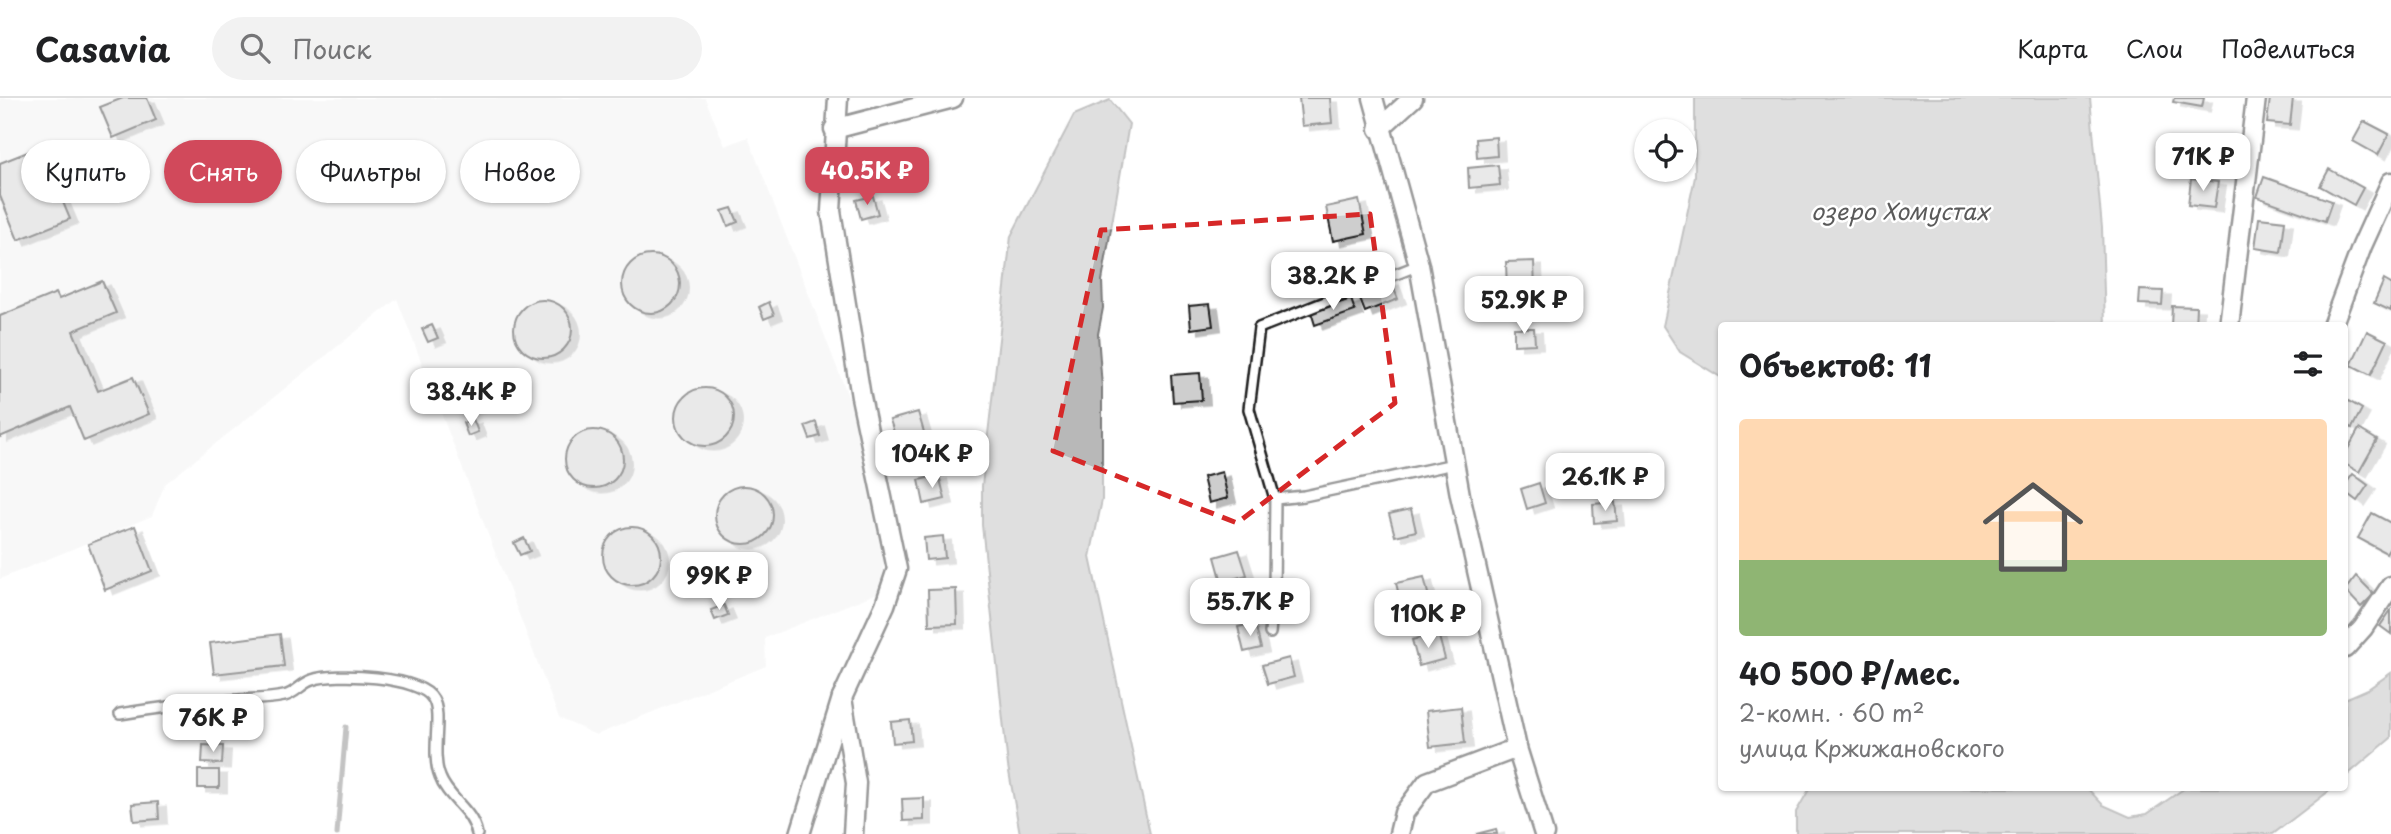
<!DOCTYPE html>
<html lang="ru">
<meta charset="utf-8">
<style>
:root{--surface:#fff;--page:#f2f2f2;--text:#202124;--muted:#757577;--line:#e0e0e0;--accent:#d1495b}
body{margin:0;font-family:"Playpen Sans",sans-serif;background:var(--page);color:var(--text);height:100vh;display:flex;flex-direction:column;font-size:26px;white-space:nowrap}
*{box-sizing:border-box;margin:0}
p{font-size:23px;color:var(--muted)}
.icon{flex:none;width:38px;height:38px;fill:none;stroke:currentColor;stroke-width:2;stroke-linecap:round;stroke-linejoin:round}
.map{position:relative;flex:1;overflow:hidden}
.details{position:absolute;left:1718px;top:224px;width:630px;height:469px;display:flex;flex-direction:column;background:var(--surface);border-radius:7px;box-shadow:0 2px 5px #0004}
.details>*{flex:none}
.guide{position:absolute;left:21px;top:42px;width:665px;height:63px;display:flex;gap:14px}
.fabs{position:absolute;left:1634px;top:21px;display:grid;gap:14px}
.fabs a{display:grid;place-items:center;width:63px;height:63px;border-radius:50%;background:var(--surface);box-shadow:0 2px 5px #0004;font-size:35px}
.price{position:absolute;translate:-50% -60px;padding:0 16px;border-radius:14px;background:#fff;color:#222;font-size:23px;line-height:46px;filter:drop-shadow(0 2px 4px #0008)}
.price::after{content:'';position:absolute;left:50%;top:42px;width:21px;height:16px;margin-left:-10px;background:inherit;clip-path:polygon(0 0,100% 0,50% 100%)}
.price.active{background:var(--accent);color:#fff}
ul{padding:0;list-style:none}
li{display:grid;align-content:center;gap:14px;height:371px;padding:0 21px}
li span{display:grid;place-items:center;height:217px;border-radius:7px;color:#555}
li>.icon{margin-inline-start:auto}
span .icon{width:126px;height:126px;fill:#fffc;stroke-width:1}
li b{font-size:30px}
h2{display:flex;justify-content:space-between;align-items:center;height:84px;padding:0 21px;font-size:30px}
.pill{padding:0 24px;border-radius:32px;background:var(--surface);box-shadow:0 2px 5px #0004;font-size:24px;line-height:63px}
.pill.active{background:var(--accent);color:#fff}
header{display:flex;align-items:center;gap:42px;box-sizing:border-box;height:98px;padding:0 35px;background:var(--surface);border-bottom:2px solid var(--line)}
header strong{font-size:33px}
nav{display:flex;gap:38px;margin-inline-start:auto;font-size:24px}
.search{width:490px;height:63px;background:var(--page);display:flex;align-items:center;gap:18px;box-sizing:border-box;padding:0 24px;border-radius:38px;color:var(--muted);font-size:26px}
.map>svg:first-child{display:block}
.built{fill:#f0f0f0}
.water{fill:#b8b8b8;stroke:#7a7a7a;stroke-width:2}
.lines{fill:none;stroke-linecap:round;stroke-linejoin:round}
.stream{stroke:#7a7a7a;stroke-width:5}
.building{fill:#cecece;stroke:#1c1c1c;stroke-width:2;filter:url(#shadow)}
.service-casing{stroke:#1c1c1c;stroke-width:14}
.minor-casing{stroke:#1c1c1c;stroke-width:23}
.service{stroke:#fff;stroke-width:9}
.minor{stroke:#fff;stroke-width:18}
.marked{fill:none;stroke:#d62828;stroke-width:5;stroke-dasharray:14 9;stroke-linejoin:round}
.labels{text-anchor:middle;stroke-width:5;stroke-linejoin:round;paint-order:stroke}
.water-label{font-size:23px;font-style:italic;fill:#5a5a5a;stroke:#fff}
</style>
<header>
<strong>Casavia</strong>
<div class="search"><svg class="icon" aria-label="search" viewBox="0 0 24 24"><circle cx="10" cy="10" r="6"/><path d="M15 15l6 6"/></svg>Поиск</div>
<nav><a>Карта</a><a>Слои</a><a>Поделиться</a></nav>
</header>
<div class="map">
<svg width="2391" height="736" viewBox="0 0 2391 736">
<defs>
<filter id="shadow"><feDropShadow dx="8" dy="4.5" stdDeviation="0" flood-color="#0004"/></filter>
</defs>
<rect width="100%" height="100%" fill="#fff"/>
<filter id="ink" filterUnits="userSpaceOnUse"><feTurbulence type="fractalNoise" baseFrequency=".0143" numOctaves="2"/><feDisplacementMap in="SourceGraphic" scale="14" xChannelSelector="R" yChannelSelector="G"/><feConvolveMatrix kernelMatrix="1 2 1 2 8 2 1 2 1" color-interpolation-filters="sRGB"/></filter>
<g filter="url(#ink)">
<polygon class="built" points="0,0 705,0 725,48 748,39 858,324 885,457 880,494 765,540 766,568 596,637 559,620 397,201 165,386 152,418 0,481"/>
<g class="water">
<polygon points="1695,0 2090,0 2102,130 2105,227 1722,228 1722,280 1680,254 1663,228 1695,79"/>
<polygon points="1110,2 1129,26 1102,183 1103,210 1098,236 1102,289 1102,402 1090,459 1150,736 1020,736 1008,668 982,427 982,388 1011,138 1074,17"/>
<polygon points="2391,575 2391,640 2345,679 2345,601 2368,591"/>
<polygon points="1810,690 2087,690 2103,707 2130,719 2147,716 2185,690 2333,690 2273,736 1796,736 1796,714"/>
</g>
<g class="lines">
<polyline class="stream" points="337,736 346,629"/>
</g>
<g class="building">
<polygon points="123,0 147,0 156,22 113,40 100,9"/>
<polygon points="1299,0 1330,0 1332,25 1302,28"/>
<polygon points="2174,0 2204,0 2202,9 2173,4"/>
<polygon points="2270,0 2293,0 2290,27 2267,25"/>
<polygon points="2364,23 2389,36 2378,57 2353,43"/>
<polygon points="1496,39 1497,58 1477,60 1476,41"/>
<polygon points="40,49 70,121 18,142 0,98 0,65"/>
<polygon points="1498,67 1500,87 1469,90 1468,70"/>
<polygon points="2329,71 2363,90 2354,107 2320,88"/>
<polygon points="2264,79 2332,103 2325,123 2257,99"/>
<polygon points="2191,81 2218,84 2214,110 2188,107"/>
<polygon points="873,98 878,116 861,121 856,102"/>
<polygon points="1359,102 1366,136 1333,143 1326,109"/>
<polygon points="732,110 738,124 728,128 722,113"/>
<polygon points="2259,120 2285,123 2281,154 2255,150"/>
<circle cx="651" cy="186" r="29"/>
<polygon points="1534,163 1535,193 1507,194 1506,164"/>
<polygon points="2384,182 2391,186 2391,213 2374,205"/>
<polygon points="102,183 116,215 73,233 98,293 133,279 149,316 84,343 70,309 0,339 0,218 56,195 59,201"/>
<polygon points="1391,183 1398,201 1365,214 1358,196"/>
<polygon points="2140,192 2163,193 2162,207 2139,206"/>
<polygon points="1351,201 1355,213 1315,227 1311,214"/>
<circle cx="543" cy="231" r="29"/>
<polygon points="769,204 774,217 764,221 759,209"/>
<polygon points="1210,206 1213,228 1191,231 1189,208"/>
<polygon points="2172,208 2196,209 2195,228 2171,228"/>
<polygon points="432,227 438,240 428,244 422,231"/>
<polygon points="1514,230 1534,230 1535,246 1514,247"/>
<polygon points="2367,233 2387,243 2371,277 2351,267"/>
<polygon points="1200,275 1202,302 1173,304 1171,277"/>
<circle cx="705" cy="319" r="29"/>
<polygon points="2345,301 2362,311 2352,330 2345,326"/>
<polygon points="918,314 926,341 899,349 890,322"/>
<polygon points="473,321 478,334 468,338 463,325"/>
<polygon points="816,324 820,338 810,341 805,328"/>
<polygon points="2359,331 2377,342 2359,374 2345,366 2345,356"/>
<circle cx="594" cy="361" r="29"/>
<polygon points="1222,374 1228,400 1209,405 1203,379"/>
<polygon points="2353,376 2368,387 2357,403 2345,394 2345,387"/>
<polygon points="939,377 945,401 924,406 919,382"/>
<polygon points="1539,385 1545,405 1527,411 1521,391"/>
<circle cx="744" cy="417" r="29"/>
<polygon points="1615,404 1617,423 1594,425 1593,406"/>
<polygon points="1411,411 1416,433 1395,438 1389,416"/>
<polygon points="2372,415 2391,425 2391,447 2386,455 2358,440"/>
<polygon points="135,428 152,473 105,492 88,446"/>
<circle cx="632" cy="458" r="29"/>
<polygon points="943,438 945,460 926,462 924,440"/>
<polygon points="524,440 530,453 520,457 514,445"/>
<polygon points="1239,452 1247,477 1222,484 1215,459"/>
<polygon points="2356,478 2374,496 2361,509 2345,492"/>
<polygon points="1424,479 1430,504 1402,510 1396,485"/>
<polygon points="956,491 957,526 929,527 928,492"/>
<polygon points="724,507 728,517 715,522 711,512"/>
<polygon points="2391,512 2391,536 2380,528"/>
<polygon points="1255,525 1261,550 1244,554 1238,529"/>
<polygon points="1438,535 1445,561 1419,568 1412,542"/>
<polygon points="280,536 284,568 214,576 210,545"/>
<polygon points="1289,560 1294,579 1268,586 1262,567"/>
<polygon points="1461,609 1465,645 1430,649 1426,613"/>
<polygon points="910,622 912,643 893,645 891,624"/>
<polygon points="203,647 223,648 222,666 202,665"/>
<rect x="198" y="672" width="21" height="18"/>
<polygon points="924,700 924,722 903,723 902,701"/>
<polygon points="158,704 159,721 134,723 132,706"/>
<polygon points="1496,731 1497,736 1476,736"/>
</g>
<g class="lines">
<g class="service-casing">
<g id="service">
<polyline points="1275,401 1304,398 1454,366"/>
<polyline points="1270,535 1274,494 1275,401 1249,311 1259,230 1419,167"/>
<path d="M120,616C156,610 190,606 226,603C245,601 266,602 284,598C295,596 302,585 312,582C334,574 421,578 433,601C443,618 430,654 440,679C448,701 472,711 477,736"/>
</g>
</g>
<g class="minor-casing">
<g id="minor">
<polyline points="1373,0 1419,167 1460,397 1517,650 1544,736"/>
<polyline points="834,31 953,0"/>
<polyline points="1379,31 1413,0"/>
<polyline points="2229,228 2256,0"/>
<polyline points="2332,228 2362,148 2391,84"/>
<polyline points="2345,550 2363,530 2391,488"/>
<polyline points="842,600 856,685 853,736"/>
<polyline points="800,736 842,600 885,507 897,471 861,299 831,113 838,0"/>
<polyline points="1399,736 1404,715 1427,684 1517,650"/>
</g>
</g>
<use href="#service" class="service"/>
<use href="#minor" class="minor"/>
</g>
</g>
<path d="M0 0H2391V736H0ZM1370,116L1395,305L1237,425L1053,353L1101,132Z" fill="#fff" fill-opacity=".55" fill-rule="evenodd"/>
<path class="marked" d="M1370,116L1395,305L1237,425L1053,353L1101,132Z"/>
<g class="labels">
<g class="water-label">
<text x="1900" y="122">озеро Хомустах</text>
</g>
</g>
</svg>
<div class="fabs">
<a><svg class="icon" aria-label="locate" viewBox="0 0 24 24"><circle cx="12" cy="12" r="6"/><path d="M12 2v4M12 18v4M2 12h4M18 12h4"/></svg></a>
</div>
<b class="price" style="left:2203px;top:95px">71K ₽</b>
<b class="price active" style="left:867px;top:109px">40.5K ₽</b>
<b class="price" style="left:1333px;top:214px">38.2K ₽</b>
<b class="price" style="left:1524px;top:238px">52.9K ₽</b>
<b class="price" style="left:471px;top:330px">38.4K ₽</b>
<b class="price" style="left:932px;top:392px">104K ₽</b>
<b class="price" style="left:1605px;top:415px">26.1K ₽</b>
<b class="price" style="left:719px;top:514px">99K ₽</b>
<b class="price" style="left:1250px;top:540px">55.7K ₽</b>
<b class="price" style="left:1428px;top:552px">110K ₽</b>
<b class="price" style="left:213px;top:656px">76K ₽</b>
<div class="guide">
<a class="pill">Купить</a>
<a class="pill active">Снять</a>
<a class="pill">Фильтры</a>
<a class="pill">Новое</a>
</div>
<section class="details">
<h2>Объектов: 11<svg class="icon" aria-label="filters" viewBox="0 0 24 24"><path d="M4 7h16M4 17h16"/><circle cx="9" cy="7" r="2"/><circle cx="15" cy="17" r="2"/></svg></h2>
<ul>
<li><span style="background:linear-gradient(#ffd9b3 65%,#8fb573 0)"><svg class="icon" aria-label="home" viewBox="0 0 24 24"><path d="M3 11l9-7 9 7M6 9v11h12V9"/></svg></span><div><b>40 500 ₽/мес.</b><p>2-комн. · 60 m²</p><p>улица Кржижановского</p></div></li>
</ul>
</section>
</div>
